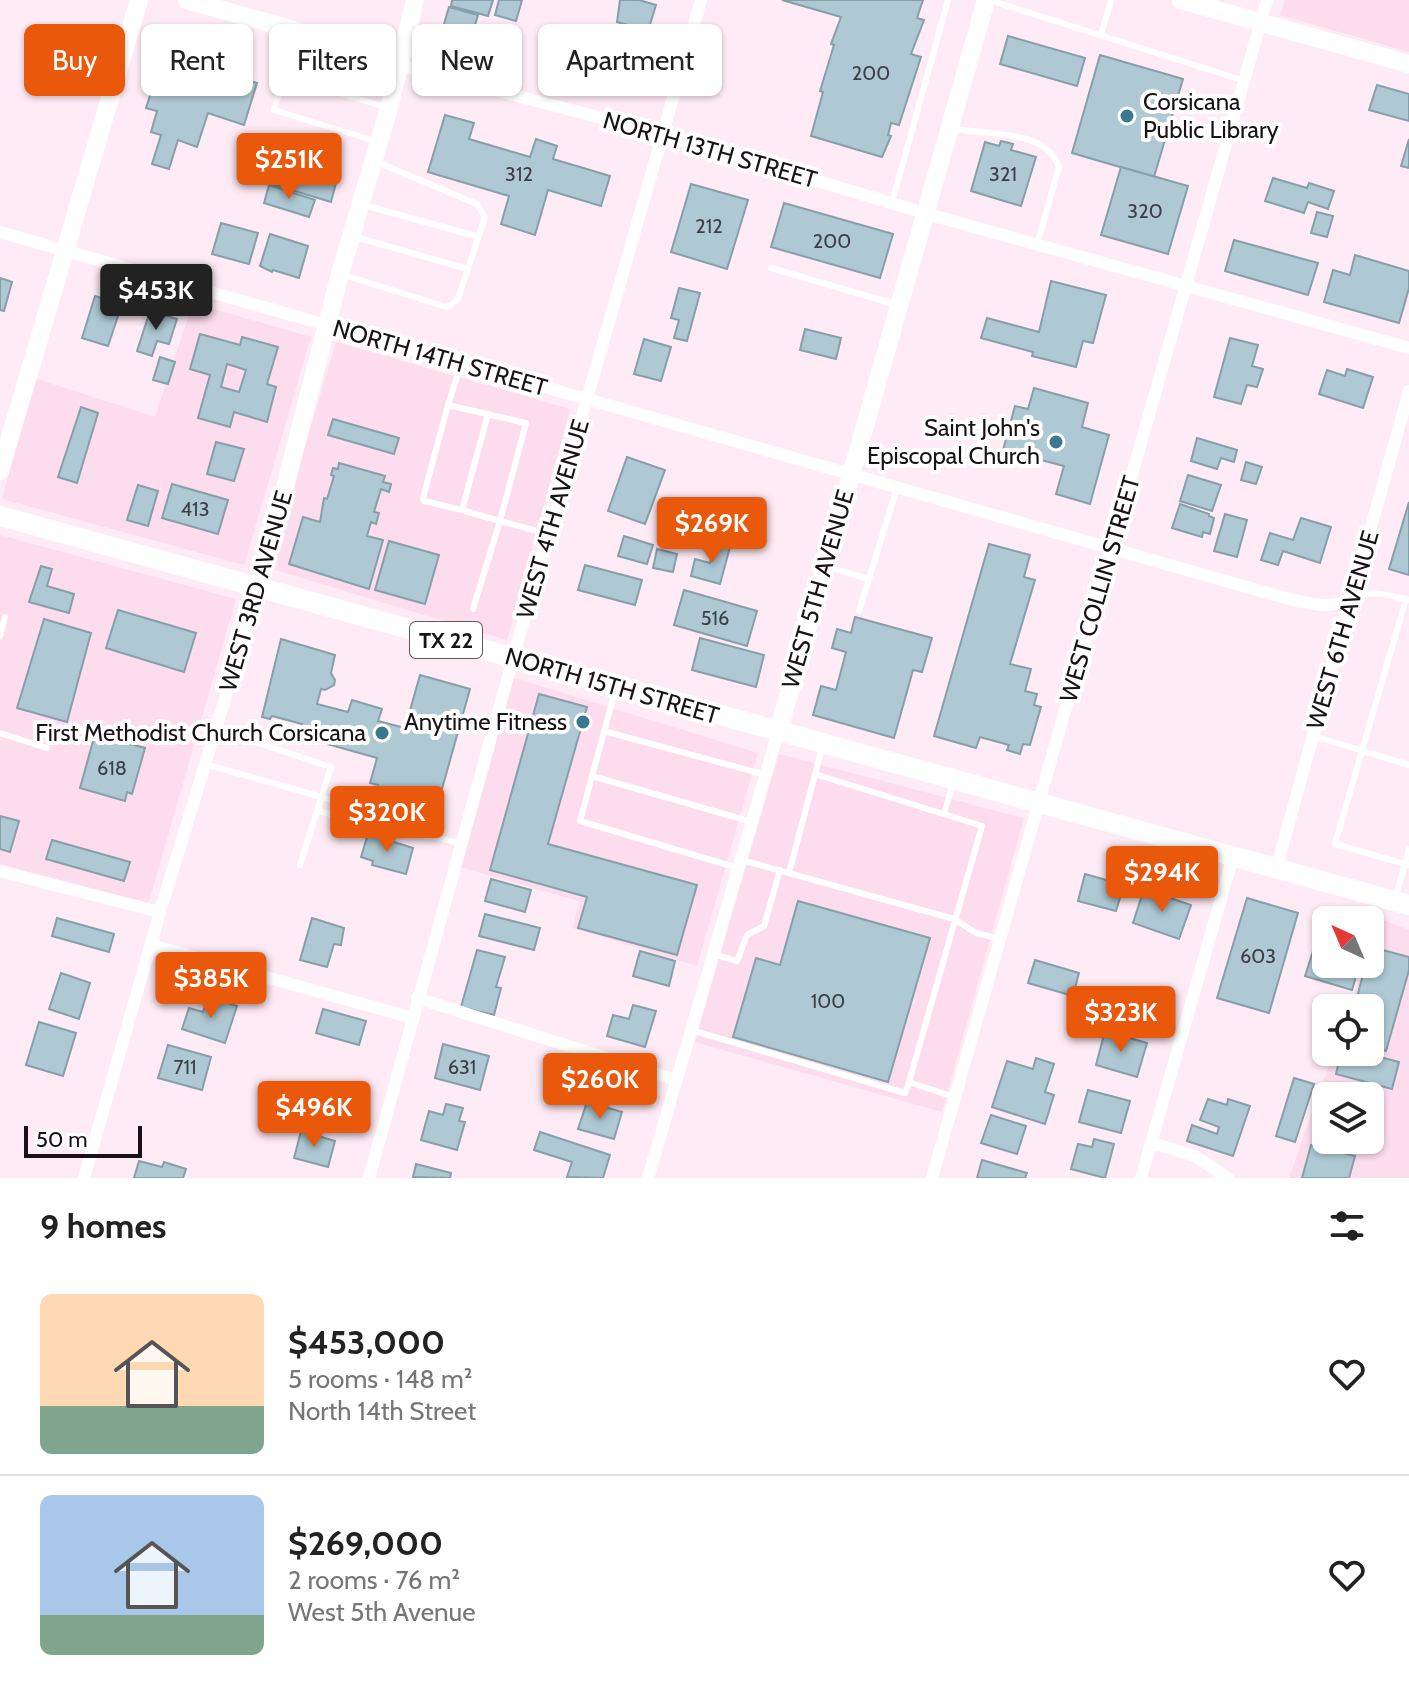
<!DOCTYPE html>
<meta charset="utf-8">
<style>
:root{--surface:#fff;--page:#f2f2f2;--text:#222;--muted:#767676;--line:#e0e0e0;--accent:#ea580c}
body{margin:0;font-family:Cabin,sans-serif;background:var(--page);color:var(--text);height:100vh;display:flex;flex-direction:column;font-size:30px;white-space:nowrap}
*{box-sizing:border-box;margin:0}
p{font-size:26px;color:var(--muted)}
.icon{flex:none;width:44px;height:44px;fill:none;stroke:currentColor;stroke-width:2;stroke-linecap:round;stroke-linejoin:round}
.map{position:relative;height:1178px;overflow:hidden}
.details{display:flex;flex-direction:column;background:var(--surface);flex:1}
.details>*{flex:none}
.banner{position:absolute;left:24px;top:24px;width:800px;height:72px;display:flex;gap:16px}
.needle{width:52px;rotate:316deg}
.fabs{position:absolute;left:1312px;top:906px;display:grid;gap:16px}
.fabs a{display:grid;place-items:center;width:72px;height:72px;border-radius:12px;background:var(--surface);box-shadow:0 2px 6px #0004;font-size:40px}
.scale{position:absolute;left:24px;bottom:20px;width:118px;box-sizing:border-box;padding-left:8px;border:4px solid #191115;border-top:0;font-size:22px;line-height:28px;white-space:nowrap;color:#191115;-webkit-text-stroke:6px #fff;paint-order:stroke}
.price{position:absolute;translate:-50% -68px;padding:0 18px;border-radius:8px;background:var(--accent);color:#fff;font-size:26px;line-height:52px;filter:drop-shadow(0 2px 4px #0008)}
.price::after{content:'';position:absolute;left:50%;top:48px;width:24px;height:18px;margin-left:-12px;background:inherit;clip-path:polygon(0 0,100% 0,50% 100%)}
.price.active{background:#222;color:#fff}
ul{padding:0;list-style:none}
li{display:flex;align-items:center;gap:24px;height:200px;padding:0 40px}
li+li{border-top:2px solid var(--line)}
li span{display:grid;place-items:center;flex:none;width:224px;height:160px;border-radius:12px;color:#555}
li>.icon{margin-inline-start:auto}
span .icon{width:96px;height:96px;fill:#fffc;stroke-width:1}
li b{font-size:34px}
h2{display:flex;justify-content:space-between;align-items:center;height:96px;padding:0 40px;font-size:34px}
.tag{padding:0 28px;border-radius:12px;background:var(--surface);box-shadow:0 2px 6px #0004;font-size:28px;line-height:72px}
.tag.active{background:var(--accent);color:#fff}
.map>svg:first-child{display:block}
.built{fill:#fcdced;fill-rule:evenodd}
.building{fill:#afc9d4;stroke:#869fa9;stroke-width:2;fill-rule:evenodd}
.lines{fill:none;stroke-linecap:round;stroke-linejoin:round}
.lane{stroke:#fff;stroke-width:6}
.street{stroke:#fff;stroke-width:12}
.secondary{stroke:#fff;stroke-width:18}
.primary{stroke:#fff;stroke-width:20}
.poi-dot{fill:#3b788f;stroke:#fff;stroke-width:3}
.labels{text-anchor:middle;stroke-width:8;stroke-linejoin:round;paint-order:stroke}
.number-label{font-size:20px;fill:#3e3f45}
.shield{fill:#fff;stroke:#5e585b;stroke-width:2}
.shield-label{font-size:22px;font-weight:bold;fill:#191115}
.poi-label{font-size:24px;fill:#191115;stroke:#fff;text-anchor:end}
.street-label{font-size:24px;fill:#191115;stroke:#fff}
</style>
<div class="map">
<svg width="1409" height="1178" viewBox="0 0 1409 1178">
<rect width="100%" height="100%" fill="#ffebf5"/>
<g class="built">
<polygon points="1285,0 1409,0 1409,52 1280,15"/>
<polygon points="193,303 311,337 244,565 2,499 34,378 155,417"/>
<polygon points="336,342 570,409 507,640 269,568"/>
<polygon points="0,535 236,599 148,905 0,864"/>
<polygon points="514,678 758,753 697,966 573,928 579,901 460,867"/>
<polygon points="779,754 1024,818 942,1112 695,1042"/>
<path d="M1380,919L1409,930V1178H1289L1334,1052H1370V1008H1349L1365,964H1370V949ZM1326,1096H1370V1140H1326Z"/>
</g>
<g class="building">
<polygon points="452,0 493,0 488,16 451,6"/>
<polygon points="499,0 522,0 516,21 495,15"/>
<polygon points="620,0 639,0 656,5 648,31 617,22"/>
<polygon points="782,0 923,0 917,18 924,20 911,54 921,57 899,125 891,123 888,135 891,136 882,157 811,136 823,92 820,91 834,45 831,44 841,17"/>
<polygon points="449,7 478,15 468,49 439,41"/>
<polygon points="1008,36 1085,58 1077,86 1000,64"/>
<polygon points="622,40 650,50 639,82 611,73"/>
<polygon points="177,52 205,61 203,66 257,83 244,125 208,113 197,147 178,140 169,169 152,164 161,135 151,132 157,111 146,108 154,83 165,87"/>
<polygon points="1100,55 1183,79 1154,177 1072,153"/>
<polygon points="1377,85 1409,94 1409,121 1369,110"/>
<polygon points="445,115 474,123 469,139 530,157 536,139 557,146 553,159 610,176 601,206 548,190 535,235 501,224 509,196 428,172"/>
<polygon points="1409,139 1409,168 1401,166"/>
<polygon points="1001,141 1013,144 1011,150 1036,157 1021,206 971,191 985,142 999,146"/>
<polygon points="291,161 338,175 331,202 265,182 270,166 288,172"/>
<polygon points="1121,167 1188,186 1168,254 1101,235"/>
<polygon points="1273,178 1307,188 1309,183 1334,191 1328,209 1308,202 1304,213 1265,201"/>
<polygon points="691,184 748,200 727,269 671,252"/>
<polygon points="269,185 315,200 309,217 264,203"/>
<polygon points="784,203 893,234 880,278 771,247"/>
<polygon points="1317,212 1333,216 1327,237 1311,233"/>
<polygon points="221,223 258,233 249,264 212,254"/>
<polygon points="270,234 308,246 299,278 273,270 272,272 260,266"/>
<polygon points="1234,240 1318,263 1308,295 1225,271"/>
<polygon points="1355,255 1409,271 1409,288 1399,323 1324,302 1333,270 1350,275"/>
<polygon points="0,278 12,282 4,311 0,310"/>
<polygon points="1051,281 1106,295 1093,343 1083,341 1076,367 1032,356 1033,352 981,338 987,318 1039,332"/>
<polygon points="679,288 700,293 687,341 674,338 679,320 671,318"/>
<polygon points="95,296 122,304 108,346 82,338"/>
<polygon points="150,311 177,319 169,344 157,341 152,356 137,351"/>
<polygon points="805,329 841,338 836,359 800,350"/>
<path d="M200,334L240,345L242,337L278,347L267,384L276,387L267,422L234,412L230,427L198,418L210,375L190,369ZM227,364L246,370L239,392L221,387Z"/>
<polygon points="1230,338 1258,345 1252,366 1263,369 1257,387 1247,385 1241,404 1214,397"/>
<polygon points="644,339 671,347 661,381 634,374"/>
<polygon points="160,357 175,362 168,384 153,380"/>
<polygon points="1347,369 1373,377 1363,408 1319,394 1327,370 1345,376"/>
<polygon points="1034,388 1088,403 1082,427 1109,435 1090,504 1056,494 1064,466 1003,450 1015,406 1028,409"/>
<polygon points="81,407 98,413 77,483 58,477"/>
<polygon points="333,419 399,438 394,454 328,435"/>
<polygon points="1197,438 1237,450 1234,462 1221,458 1217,469 1191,461"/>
<polygon points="216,442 244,449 234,481 207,474"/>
<polygon points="627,457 665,470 645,524 608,511"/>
<polygon points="1246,462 1262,467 1256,484 1241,480"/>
<polygon points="339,463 385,476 383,482 391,484 389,492 381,489 374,512 379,513 376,524 371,522 367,536 383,540 369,589 289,564 303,517 320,522 324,498 327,499 334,476 331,475 333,468 338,469"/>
<polygon points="1188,475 1221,485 1212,511 1180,501"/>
<polygon points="172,484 228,500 218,534 162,518"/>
<polygon points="138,485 158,491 148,526 127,520"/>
<polygon points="1409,502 1409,575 1389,569"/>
<polygon points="1180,504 1209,514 1209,516 1214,518 1210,534 1203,532 1202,537 1172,528"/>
<polygon points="1225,514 1247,520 1237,557 1214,551"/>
<polygon points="1301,518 1331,527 1320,563 1283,551 1278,565 1261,560 1270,533 1293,540"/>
<polygon points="624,536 653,545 647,564 618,556"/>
<polygon points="389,541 439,555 425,604 375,590"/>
<polygon points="715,543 730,547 720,584 691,576 695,559 710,563"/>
<polygon points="989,544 1030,555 1024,577 1035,580 1010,664 1031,669 1025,691 1037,694 1034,705 1041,707 1030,745 1023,744 1020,754 1007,750 1009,745 980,737 976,748 934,736"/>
<polygon points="657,549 677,554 673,572 653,568"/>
<polygon points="585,565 642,580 635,605 578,590"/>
<polygon points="41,566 52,569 47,586 74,594 69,613 29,602"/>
<polygon points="684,590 757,611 747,646 674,625"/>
<polygon points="118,610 196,633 184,672 106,648"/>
<polygon points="855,617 932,638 922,672 913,670 894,738 813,715 821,686 836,690 846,652 832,648 837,629 851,633"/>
<polygon points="44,619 91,633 67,722 17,708"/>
<polygon points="700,638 764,655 756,687 692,670"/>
<polygon points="281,639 335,655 331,673 335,680 334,685 325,690 321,689 317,704 348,712 352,700 382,709 378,721 405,728 420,675 470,689 433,821 395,811 391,826 368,819 378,785 370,783 377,758 313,740 314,735 300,731 302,724 272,716 270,719 262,717"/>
<polygon points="539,694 587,707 548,844 697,885 677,955 578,928 587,897 490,870"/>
<polygon points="95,734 145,748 132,794 127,792 125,801 80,788"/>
<polygon points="0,816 19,821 10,852 0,849"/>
<polygon points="368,834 413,848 406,874 372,865 373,861 361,857"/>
<polygon points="52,840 130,862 124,881 46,859"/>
<polygon points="1085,874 1124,885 1116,911 1078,901"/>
<polygon points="491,879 531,890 525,912 485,901"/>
<polygon points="1144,889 1191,905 1179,939 1133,923"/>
<polygon points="1247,898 1298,913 1269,1013 1217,998"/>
<polygon points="798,901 930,938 888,1082 733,1037 756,958 780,965"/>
<polygon points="485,914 540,928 534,950 479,936"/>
<polygon points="57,918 114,934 109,952 52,936"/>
<polygon points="312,918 344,928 341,945 334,944 327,967 300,960"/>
<polygon points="1321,926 1326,928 1326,964 1345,964 1344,969 1357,973 1352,990 1305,976"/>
<polygon points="1371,947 1409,957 1409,970 1386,1051 1370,1046 1370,1008 1354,1008 1366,964 1370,964"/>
<polygon points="477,950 505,957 496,987 501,988 494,1015 461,1007"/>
<polygon points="640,951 675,961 669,986 633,976"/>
<polygon points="1035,960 1079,973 1073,996 1028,983"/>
<polygon points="61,973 90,983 79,1019 49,1009"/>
<polygon points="208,997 237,1006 225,1043 182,1029 189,1008 203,1012"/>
<polygon points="633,1005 656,1011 645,1047 607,1036 613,1015 629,1019"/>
<polygon points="323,1009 366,1021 359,1045 316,1033"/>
<polygon points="39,1022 76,1033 63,1076 26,1065"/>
<polygon points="1105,1031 1147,1043 1137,1077 1096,1065"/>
<polygon points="443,1044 489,1056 480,1090 435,1078"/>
<polygon points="168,1045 211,1057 202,1090 158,1078"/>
<polygon points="1341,1052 1361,1052 1399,1062 1392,1089 1336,1074"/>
<polygon points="1036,1058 1054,1064 1045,1092 1054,1095 1045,1124 992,1107 1007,1061 1033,1069"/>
<polygon points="1294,1078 1314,1084 1295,1142 1276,1136"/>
<polygon points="1088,1090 1130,1101 1121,1133 1079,1122"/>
<polygon points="1208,1099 1227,1105 1228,1099 1250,1106 1233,1156 1187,1141 1192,1125 1217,1134 1219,1127 1200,1120"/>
<polygon points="587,1102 622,1112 614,1139 578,1129"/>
<polygon points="446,1104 463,1108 459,1121 465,1122 457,1150 421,1140 429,1111 443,1115"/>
<polygon points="991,1115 1026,1126 1017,1154 981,1143"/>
<polygon points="301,1131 335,1141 328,1167 294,1158"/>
<polygon points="540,1132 610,1155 603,1178 567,1177 572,1162 534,1150"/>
<polygon points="1094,1139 1114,1144 1105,1178 1071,1169 1078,1144 1092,1147"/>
<polygon points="1311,1145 1355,1156 1349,1178 1302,1178"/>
<polygon points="982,1160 1027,1173 1025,1178 977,1178"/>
<polygon points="139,1161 162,1167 164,1162 186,1169 183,1178 134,1178"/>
<polygon points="416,1164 451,1173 450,1178 413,1177"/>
</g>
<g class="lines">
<g class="lane">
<polyline points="989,0 1245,81"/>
<polyline points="296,34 274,110 375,141"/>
<polyline points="1101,35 1111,0"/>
<polyline points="284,76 385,107"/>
<path d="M953,128C987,137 1045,127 1059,167L1037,244"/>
<polyline points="892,203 948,0"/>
<polyline points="364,205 479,237"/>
<polyline points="352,236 468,269"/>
<polyline points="771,268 898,305"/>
<polyline points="344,275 446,307 452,305 458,299 485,217 477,204 377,162"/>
<polyline points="461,364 448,405 526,423 500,521 548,534"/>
<polyline points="448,405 423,498 424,501 462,510 488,414"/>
<polyline points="462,510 500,521 473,609"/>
<polyline points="828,567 869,579"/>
<path d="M1352,598C1372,589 1388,595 1409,600"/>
<polyline points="1406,599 1335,844 1409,865"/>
<polyline points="859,611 897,488"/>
<polyline points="0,636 5,617"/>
<polyline points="615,691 580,821 738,868"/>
<polyline points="216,729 331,767 300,865"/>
<polyline points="604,731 766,775"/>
<polyline points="0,733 47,748"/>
<polyline points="1313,736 1409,765"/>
<polyline points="205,764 371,811"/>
<polyline points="815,774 982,826 909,1082 954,1097"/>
<polyline points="592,776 752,822"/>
<polyline points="317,810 383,832 437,837 460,844"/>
<polyline points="944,814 953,783"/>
<polyline points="393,817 430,834"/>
<polyline points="742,860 954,919 976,933 1000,939"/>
<polyline points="789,873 822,748"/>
<polyline points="1396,896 1409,849"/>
<polyline points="713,954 737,961 747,935 764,926 780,870"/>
<polyline points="691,1030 905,1093 909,1082"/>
</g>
<g class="street">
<polyline points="398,65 663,134 924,213 1409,348"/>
<path d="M0,232L1289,599C1312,604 1329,610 1352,598"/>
<polyline points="1276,869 1409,391"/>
<polyline points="0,871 160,912"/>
<polyline points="151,945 413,1018"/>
<polyline points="417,998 676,1080"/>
<polyline points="1152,1143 1195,1156 1228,1178"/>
<polyline points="84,1178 160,912 259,588"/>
<polyline points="369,1178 513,658 701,0"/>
<polyline points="648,1178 778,732"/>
<polyline points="932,1178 1267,0"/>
<polyline points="1141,1178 1233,857"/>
</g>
<g class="secondary">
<polyline points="187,0 297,31 398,65"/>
<polyline points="1181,0 1409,64"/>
<polyline points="0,471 139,0"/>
<polyline points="259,588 340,274 389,108 415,0"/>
<polyline points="778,732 986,0"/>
</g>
<polyline class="primary" points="0,516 1409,905"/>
</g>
<g class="poi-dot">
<circle cx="1127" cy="116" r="8"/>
<circle cx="1056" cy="442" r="8"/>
<circle cx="583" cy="722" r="8"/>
<circle cx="382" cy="733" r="8"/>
</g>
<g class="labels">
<g class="number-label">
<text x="871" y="80">200</text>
<text x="519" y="181">312</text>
<text x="1003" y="181">321</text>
<text x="1145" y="218">320</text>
<text x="709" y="233">212</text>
<text x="832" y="248">200</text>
<text x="195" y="516">413</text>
<text x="715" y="625">516</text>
<text x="112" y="775">618</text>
<text x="1258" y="963">603</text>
<text x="828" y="1008">100</text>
<text x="185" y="1074">711</text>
<text x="462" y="1074">631</text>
</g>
<rect class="shield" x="410" y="622" width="72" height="36" rx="6"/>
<g class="shield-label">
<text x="446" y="648">TX 22</text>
</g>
<g class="poi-label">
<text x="1143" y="110" text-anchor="start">Corsicana<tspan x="1143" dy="28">Public Library</tspan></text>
<text x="1040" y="436">Saint John's<tspan x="1040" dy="28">Episcopal Church</tspan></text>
<text x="567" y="730">Anytime Fitness</text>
<text x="366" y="741">First Methodist Church Corsicana</text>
</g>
<g class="street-label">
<text transform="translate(710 150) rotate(16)" y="8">NORTH 13TH STREET</text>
<text transform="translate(440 358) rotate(16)" y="8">NORTH 14TH STREET</text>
<text transform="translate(553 519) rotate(-74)" y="8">WEST 4TH AVENUE</text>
<text transform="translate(818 589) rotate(-74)" y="8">WEST 5TH AVENUE</text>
<text transform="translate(1100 589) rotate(-74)" y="8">WEST COLLIN STREET</text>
<text transform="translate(256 591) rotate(-74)" y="8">WEST 3RD AVENUE</text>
<text transform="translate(1343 630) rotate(-74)" y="8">WEST 6TH AVENUE</text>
<text transform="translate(612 686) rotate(16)" y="8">NORTH 15TH STREET</text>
</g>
</g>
</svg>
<div class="fabs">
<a><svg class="needle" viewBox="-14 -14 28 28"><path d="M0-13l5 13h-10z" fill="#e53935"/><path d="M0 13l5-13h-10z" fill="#767676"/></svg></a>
<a><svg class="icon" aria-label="locate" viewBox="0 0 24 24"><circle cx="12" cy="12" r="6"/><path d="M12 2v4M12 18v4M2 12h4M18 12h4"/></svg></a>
<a><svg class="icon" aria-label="layers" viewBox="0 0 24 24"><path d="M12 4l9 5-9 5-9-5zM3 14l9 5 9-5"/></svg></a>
</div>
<div class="scale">50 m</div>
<b class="price" style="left:289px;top:201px">$251K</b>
<b class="price active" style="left:156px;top:332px">$453K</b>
<b class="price" style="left:712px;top:565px">$269K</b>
<b class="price" style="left:387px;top:854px">$320K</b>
<b class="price" style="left:1162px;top:914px">$294K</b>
<b class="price" style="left:211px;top:1020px">$385K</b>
<b class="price" style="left:1121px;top:1054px">$323K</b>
<b class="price" style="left:600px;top:1121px">$260K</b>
<b class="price" style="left:314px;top:1149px">$496K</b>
<div class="banner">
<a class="tag active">Buy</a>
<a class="tag">Rent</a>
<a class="tag">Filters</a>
<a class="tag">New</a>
<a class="tag">Apartment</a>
</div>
</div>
<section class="details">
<h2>9 homes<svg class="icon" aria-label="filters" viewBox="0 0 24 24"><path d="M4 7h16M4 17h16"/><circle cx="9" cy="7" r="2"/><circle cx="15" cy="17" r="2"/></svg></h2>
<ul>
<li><span style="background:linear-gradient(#ffd9b3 70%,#7fa58c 0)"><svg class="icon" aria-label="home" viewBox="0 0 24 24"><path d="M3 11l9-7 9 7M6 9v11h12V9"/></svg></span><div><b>$453,000</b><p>5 rooms · 148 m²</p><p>North 14th Street</p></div><svg class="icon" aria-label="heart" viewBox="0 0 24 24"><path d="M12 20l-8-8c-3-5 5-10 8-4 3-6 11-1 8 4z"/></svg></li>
<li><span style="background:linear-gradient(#a9c7e8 75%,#7fa58c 0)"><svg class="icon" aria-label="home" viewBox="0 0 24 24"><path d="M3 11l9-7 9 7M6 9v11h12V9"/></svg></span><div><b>$269,000</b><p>2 rooms · 76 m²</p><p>West 5th Avenue</p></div><svg class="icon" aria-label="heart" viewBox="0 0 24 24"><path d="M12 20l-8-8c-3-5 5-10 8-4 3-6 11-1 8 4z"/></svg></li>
</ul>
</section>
